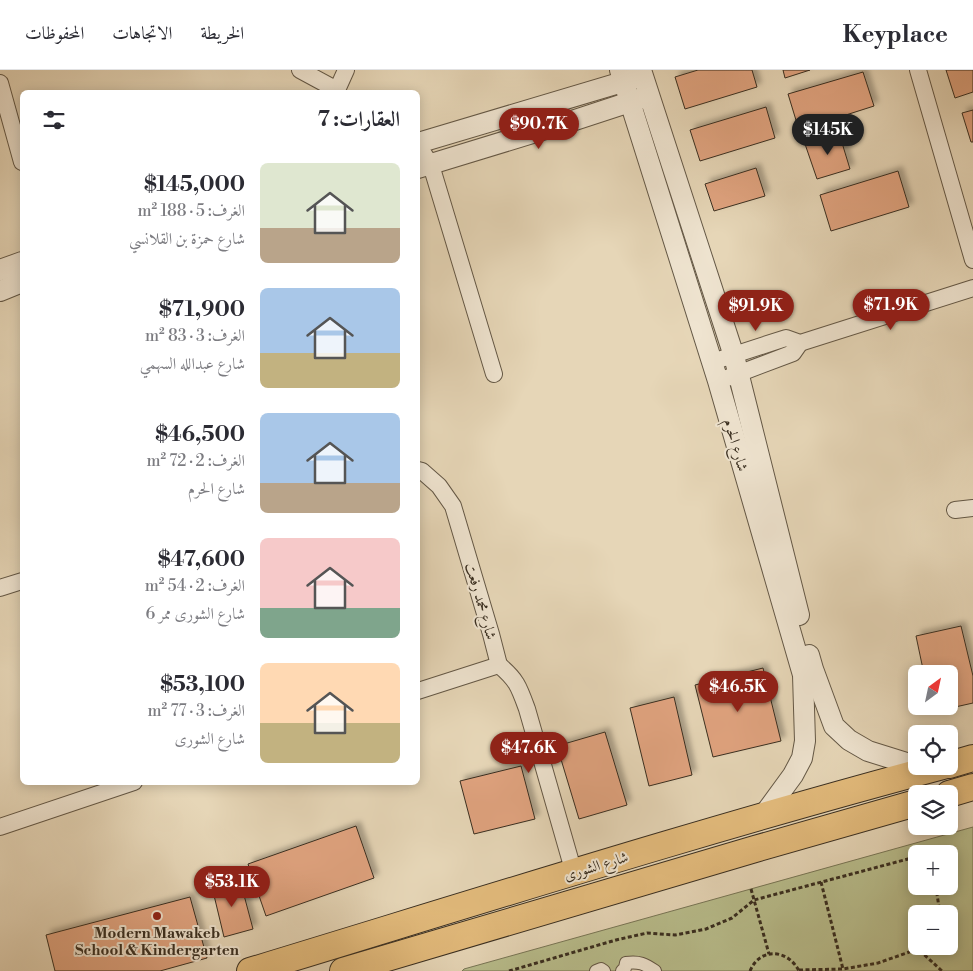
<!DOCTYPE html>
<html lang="ar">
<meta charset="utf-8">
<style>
:root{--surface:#fff;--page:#f2f2f3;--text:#2b2b33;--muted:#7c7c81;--line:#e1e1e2;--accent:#8f2418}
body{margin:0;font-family:"Libre Bodoni",Amiri,serif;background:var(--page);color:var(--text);direction:rtl;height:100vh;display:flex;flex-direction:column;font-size:19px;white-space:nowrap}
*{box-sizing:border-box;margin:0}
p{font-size:16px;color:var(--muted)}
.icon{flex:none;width:28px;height:28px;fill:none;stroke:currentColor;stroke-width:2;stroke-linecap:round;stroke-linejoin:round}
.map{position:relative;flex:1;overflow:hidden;direction:ltr}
.side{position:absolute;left:20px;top:20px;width:400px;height:695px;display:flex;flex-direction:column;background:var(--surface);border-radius:8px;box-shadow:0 2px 12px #0003;direction:rtl}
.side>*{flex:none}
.needle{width:32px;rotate:33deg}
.fabs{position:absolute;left:908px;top:595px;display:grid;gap:10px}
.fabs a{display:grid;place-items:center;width:50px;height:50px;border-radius:8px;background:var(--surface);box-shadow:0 2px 12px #0003;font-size:25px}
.price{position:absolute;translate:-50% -42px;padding:0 11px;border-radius:18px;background:var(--accent);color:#fff;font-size:16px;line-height:32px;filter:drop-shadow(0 1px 2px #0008)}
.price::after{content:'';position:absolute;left:50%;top:30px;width:15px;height:11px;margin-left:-8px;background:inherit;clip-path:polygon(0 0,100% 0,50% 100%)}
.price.current{background:#222;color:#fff}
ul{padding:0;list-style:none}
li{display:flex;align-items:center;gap:15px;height:125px;padding:0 20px}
li span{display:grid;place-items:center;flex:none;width:140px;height:100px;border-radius:8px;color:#555}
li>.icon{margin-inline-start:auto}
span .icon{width:60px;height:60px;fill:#fffc;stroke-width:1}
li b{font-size:21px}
h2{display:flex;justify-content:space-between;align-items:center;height:60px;padding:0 20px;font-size:21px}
header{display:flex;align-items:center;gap:30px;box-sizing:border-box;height:70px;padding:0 25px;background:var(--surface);border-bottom:1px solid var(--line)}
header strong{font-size:24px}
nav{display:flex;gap:28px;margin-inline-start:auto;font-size:18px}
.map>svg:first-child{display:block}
.green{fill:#b8bd8c;stroke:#787656;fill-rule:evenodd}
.building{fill:#e0a37f;stroke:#392e20;filter:url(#shadow)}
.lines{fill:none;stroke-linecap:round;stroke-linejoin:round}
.pedestrian-casing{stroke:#645846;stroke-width:14}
.minor-casing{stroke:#645846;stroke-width:18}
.tertiary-casing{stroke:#645846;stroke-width:22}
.primary-casing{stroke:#392e20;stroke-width:28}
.path{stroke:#392e20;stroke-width:3;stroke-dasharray:4 2.5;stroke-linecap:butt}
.pedestrian{stroke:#efe4d0;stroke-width:12}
.minor{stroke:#efe4d0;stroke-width:16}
.tertiary{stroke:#efe4d0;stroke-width:20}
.primary{stroke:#e3bb7c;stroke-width:26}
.poi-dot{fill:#8f2418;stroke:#efe4d0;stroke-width:2}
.labels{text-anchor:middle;stroke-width:4;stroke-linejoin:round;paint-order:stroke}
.street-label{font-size:15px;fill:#392e20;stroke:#efe4d0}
.poi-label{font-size:15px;font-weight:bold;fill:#392e20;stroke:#efe4d0}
</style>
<header>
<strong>Keyplace</strong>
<nav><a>الخريطة</a><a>الاتجاهات</a><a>المحفوظات</a></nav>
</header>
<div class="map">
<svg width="973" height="901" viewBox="0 0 973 901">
<defs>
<filter id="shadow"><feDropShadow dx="4.5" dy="-4.5" stdDeviation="2.5" flood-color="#0004"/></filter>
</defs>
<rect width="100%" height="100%" fill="#e6d6b7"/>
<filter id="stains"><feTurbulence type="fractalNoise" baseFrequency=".004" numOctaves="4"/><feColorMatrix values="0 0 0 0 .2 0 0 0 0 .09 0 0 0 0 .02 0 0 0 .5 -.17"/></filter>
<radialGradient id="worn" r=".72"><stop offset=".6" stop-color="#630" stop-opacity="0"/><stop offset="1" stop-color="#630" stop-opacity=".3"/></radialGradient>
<path class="green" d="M973,757V901H655L637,892L622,901H462L464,899ZM916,784H949V816H916ZM916,844H949V876H916Z"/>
<g class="building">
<polygon points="698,0 752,0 757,17 685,39 675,7"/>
<polygon points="783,0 810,0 785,8"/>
<polygon points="946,0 973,0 973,22 955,28"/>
<polygon points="863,2 874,36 799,60 788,24"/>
<polygon points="766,37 775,68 700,91 690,60"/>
<polygon points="973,40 973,72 971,72 962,43"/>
<polygon points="839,63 850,99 817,109 805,74"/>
<polygon points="756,98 765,126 714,141 705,114"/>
<polygon points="898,101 909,137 831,161 820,125"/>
<polygon points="961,556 973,606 973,633 933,642 932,636 949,636 949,604 924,604 916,566"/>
<polygon points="763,598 781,671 713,687 695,615"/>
<polygon points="674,627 692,705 649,716 630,638"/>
<polygon points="605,662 627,735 579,749 557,676"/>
<polygon points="521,696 535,749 474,764 460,711"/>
<polygon points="356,756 374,808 266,846 248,794"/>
<polygon points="240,810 253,859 224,867 212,817"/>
<polygon points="190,827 207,888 160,901 55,901 46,865"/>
</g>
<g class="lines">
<g class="pedestrian-casing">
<g id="pedestrian">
<polyline points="596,901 601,899 604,901"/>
<path d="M622,901L625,898L626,893C639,891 645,894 655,901"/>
</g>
</g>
<g class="minor-casing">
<g id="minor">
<polyline points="300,0 337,20 346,0"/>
<polyline points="918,0 973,190"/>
<polyline points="0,13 22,92"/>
<polyline points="418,75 431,95 494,304"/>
<polyline points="712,292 786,268 800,273 973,218"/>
<polyline points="727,308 793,283 800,273"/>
<polyline points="418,400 422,401 439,416 453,436 491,564 499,595"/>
<polyline points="955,440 973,438"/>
<polyline points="0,518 22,511"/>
<path d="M499,595C517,610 519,617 527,639L574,803"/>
<polyline points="418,621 499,595"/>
<polyline points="0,757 134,712"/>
</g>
</g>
<g class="tertiary-casing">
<g id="tertiary">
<polyline points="620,0 718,311 803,605 805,671 802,688 793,705 763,746"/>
<polyline points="641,0 734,286 799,545"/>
<polyline points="418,73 636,8"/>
<polyline points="418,98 575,50 642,28"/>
<polyline points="0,200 22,192"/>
<polyline points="0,221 22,212"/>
<polyline points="809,585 813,599 834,656 849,670 868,681 916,696"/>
</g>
</g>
<g class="primary-casing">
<g id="primary">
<polyline points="949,695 973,688"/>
<polyline points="949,724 973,717"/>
<path d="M250,901C480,831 710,758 943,696"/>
<polyline points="343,901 755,779 916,733"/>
</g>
</g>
<g class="path">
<polyline points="821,812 843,899"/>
<polyline points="934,816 937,824 940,844"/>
<polyline points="751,819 769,884"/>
<polyline points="921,876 918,879 942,901"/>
<polyline points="799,900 843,899 878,893 918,879"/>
<polyline points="509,901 616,870 647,863 675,865 706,859 732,848 754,830 908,789 916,793"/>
<path d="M750,901C760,877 788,879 799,901"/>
</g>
<use href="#pedestrian" class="pedestrian"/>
<use href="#minor" class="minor"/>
<use href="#tertiary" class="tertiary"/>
<use href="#primary" class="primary"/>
</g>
<circle class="poi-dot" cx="157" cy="846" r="5"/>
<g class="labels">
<g class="street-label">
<text transform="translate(736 375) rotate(74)" y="5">شارع الحرم</text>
<text transform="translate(481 531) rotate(74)" y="5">شارع محمد رفعت</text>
<text transform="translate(596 796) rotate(-17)" y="5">شارع الشورى</text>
</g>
<g class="poi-label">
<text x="157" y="868">Modern Mawakeb<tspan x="157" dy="17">School &amp; Kindergarten</tspan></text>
</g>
</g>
<rect width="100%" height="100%" filter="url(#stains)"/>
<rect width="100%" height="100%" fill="url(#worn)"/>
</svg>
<div class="fabs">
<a><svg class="needle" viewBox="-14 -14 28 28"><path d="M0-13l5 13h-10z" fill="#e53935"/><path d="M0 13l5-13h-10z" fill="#7c7c81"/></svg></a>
<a><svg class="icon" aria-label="locate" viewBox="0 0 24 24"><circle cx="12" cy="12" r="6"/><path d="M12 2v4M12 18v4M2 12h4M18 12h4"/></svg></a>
<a><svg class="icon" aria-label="layers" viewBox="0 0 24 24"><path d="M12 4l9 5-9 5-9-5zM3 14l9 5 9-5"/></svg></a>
<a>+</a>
<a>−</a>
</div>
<b class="price" style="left:539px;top:80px">$90.7K</b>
<b class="price current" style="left:828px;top:86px">$145K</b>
<b class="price" style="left:891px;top:261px">$71.9K</b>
<b class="price" style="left:756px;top:262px">$91.9K</b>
<b class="price" style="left:738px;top:643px">$46.5K</b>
<b class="price" style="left:529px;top:704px">$47.6K</b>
<b class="price" style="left:232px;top:838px">$53.1K</b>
<section class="side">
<h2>العقارات: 7<svg class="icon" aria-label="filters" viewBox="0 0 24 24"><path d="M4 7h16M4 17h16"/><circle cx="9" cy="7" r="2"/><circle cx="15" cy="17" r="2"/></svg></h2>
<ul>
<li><span style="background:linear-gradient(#dfe7d0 65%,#b9a48a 0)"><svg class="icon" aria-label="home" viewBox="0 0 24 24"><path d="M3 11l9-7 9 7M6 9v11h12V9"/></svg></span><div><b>$145,000</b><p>الغرف: 5 · 188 m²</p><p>شارع حمزة بن القلانسي</p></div></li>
<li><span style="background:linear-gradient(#a9c7e8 65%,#c2b280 0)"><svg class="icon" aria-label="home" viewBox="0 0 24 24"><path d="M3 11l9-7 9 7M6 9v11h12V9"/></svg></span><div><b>$71,900</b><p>الغرف: 3 · 83 m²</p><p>شارع عبدالله السهمي</p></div></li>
<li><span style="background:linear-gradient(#a9c7e8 70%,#b9a48a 0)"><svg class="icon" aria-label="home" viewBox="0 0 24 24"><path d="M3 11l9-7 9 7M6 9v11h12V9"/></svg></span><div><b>$46,500</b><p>الغرف: 2 · 72 m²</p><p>شارع الحرم</p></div></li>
<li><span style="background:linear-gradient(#f6c9c9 70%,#7fa58c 0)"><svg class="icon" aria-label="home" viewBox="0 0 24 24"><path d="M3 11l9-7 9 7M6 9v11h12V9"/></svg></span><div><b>$47,600</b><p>الغرف: 2 · 54 m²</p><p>شارع الشورى ممر 6</p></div></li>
<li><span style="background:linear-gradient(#ffd9b3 60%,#c2b280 0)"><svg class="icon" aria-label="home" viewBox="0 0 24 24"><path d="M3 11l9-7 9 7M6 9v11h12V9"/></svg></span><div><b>$53,100</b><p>الغرف: 3 · 77 m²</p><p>شارع الشورى</p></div></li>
</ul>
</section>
</div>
